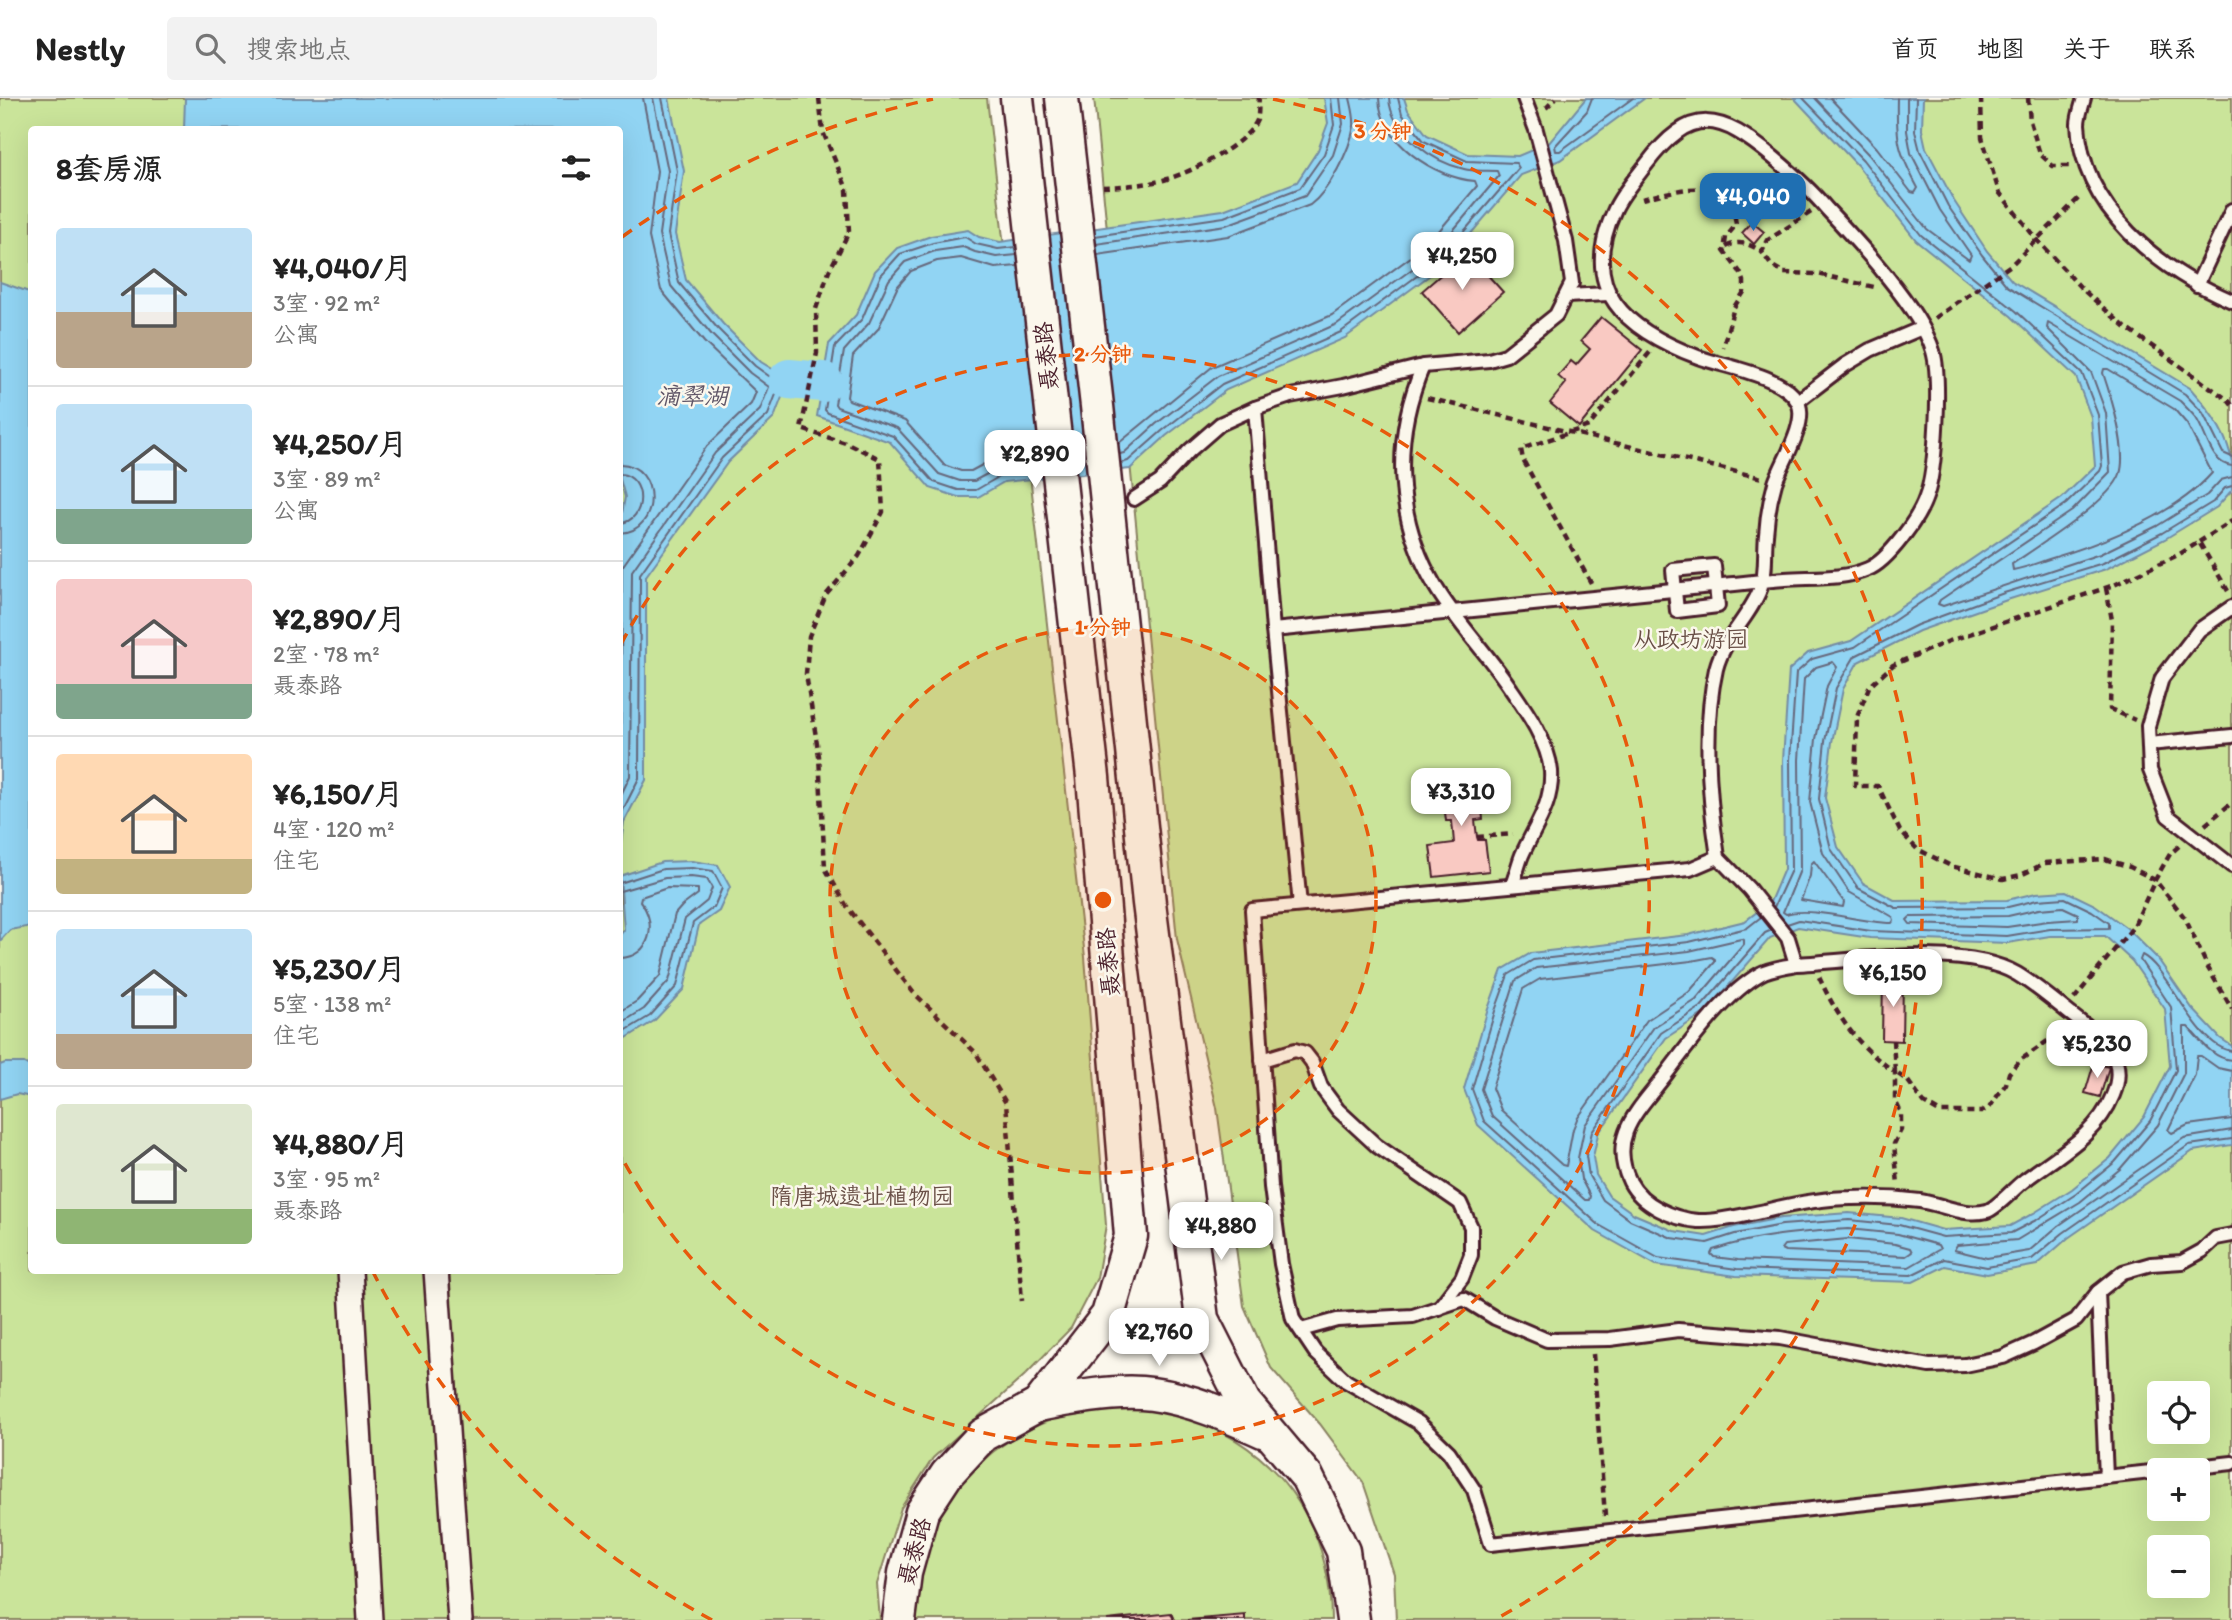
<!DOCTYPE html>
<html lang="zh">
<meta charset="utf-8">
<style>
:root{--surface:#fff;--page:#f2f2f2;--text:#222;--muted:#767676;--line:#e0e0e0;--accent:#1f6fb2}
body{margin:0;font-family:Itim,"LXGW WenKai TC",sans-serif;background:var(--page);color:var(--text);height:100vh;display:flex;flex-direction:column;font-size:26px;white-space:nowrap}
*{box-sizing:border-box;margin:0}
p{font-size:23px;color:var(--muted)}
.icon{flex:none;width:38px;height:38px;fill:none;stroke:currentColor;stroke-width:2;stroke-linecap:round;stroke-linejoin:round}
.map{position:relative;flex:1;overflow:hidden}
.drawer{position:absolute;left:28px;top:28px;width:595px;height:1148px;display:flex;flex-direction:column;background:var(--surface);border-radius:7px;box-shadow:0 7px 28px #0002}
.drawer>*{flex:none}
.controls{position:absolute;left:2147px;top:1283px;display:grid;gap:14px}
.controls a{display:grid;place-items:center;width:63px;height:63px;border-radius:7px;background:var(--surface);box-shadow:0 7px 28px #0002;font-size:35px}
.price{position:absolute;translate:-50% -60px;padding:0 16px;border-radius:14px;background:#fff;color:#222;font-size:23px;line-height:46px;filter:drop-shadow(0 2px 4px #0008)}
.price::after{content:'';position:absolute;left:50%;top:42px;width:21px;height:16px;margin-left:-10px;background:inherit;clip-path:polygon(0 0,100% 0,50% 100%)}
.price.current{background:var(--accent);color:#fff}
ul{padding:0;list-style:none}
li{display:flex;align-items:center;gap:21px;height:175px;padding:0 28px}
li+li{border-top:2px solid var(--line)}
li span{display:grid;place-items:center;flex:none;width:196px;height:140px;border-radius:7px;color:#555}
li>.icon{margin-inline-start:auto}
span .icon{width:84px;height:84px;fill:#fffc;stroke-width:1}
li b{font-size:30px}
h2{display:flex;justify-content:space-between;align-items:center;height:84px;padding:0 28px;font-size:30px}
header{display:flex;align-items:center;gap:42px;box-sizing:border-box;height:98px;padding:0 35px;background:var(--surface);border-bottom:2px solid var(--line)}
header strong{font-size:33px}
nav{display:flex;gap:38px;margin-inline-start:auto;font-size:24px}
.search{width:490px;height:63px;background:var(--page);display:flex;align-items:center;gap:18px;box-sizing:border-box;padding:0 24px;border-radius:7px;color:var(--muted);font-size:26px}
.map>svg:first-child{display:block}
.green{fill:#cae49a;stroke:#8a8262;stroke-width:2;fill-rule:evenodd}
.water{fill:#91d4f3;stroke:#758ca3;stroke-width:2;fill-rule:evenodd}
.lines{fill:none;stroke-linecap:round;stroke-linejoin:round}
.shore{stroke:#66677b;stroke-width:2}
.river{stroke:#91d4f3;stroke-width:40}
.building{fill:#f9c9c2;stroke:#4a1f2b;stroke-width:2}
.lane-casing{stroke:#4a1f2b;stroke-width:18}
.street-casing{stroke:#4a1f2b;stroke-width:28}
.secondary-casing{stroke:#4a1f2b;stroke-width:37}
.path{stroke:#4a1f2b;stroke-width:4.5;stroke-dasharray:7 5;stroke-linecap:butt}
.lane{stroke:#fbf7ec;stroke-width:12}
.street{stroke:#fbf7ec;stroke-width:23}
.secondary{stroke:#fbf7ec;stroke-width:32}
.ring{fill:none;stroke:#e8590c;stroke-width:3.5;stroke-dasharray:12 9}
.labels{text-anchor:middle;stroke-width:5;stroke-linejoin:round;paint-order:stroke}
.street-label{font-size:23px;fill:#4a1f2b;stroke:#fbf7ec}
.park-label{font-size:23px;fill:#6a5047;stroke:#fbf7ec}
.water-label{font-size:24px;font-style:italic;fill:#5f5567;stroke:#fbf7ec}
.centre{fill:#e8590c;stroke:#fbf7ec;stroke-width:3.5}
.ring-label{font-size:21px;text-anchor:middle;font-weight:bold;fill:#e8590c;stroke:#fbf7ec;stroke-width:5;stroke-linejoin:round;paint-order:stroke}
</style>
<header>
<strong>Nestly</strong>
<div class="search"><svg class="icon" aria-label="search" viewBox="0 0 24 24"><circle cx="10" cy="10" r="6"/><path d="M15 15l6 6"/></svg>搜索地点</div>
<nav><a>首页</a><a>地图</a><a>关于</a><a>联系</a></nav>
</header>
<div class="map">
<svg width="2232" height="1522" viewBox="0 0 2232 1522">
<rect width="100%" height="100%" fill="#fbf7ec"/>
<filter id="ink" filterUnits="userSpaceOnUse"><feTurbulence type="fractalNoise" baseFrequency=".0143" numOctaves="2"/><feDisplacementMap in="SourceGraphic" scale="14" xChannelSelector="R" yChannelSelector="G"/><feConvolveMatrix kernelMatrix="1 2 1 2 8 2 1 2 1" color-interpolation-filters="sRGB"/></filter>
<g filter="url(#ink)">
<g class="green">
<path d="M0,0H987L1085,859L1106,1127L1097,1180L1071,1230L1025,1277L933,1360L901,1410L877,1486L880,1522H0ZM32,32H620V1172H32Z"/>
<path d="M1094,0H2232V1522H1396L1394,1476L1363,1384L1320,1326L1271,1270L1244,1208L1217,1010L1177,841ZM2160,1295H2198V1334H2160ZM2160,1372H2198V1410H2160ZM2160,1449H2198V1488H2160Z"/>
<path d="M1100,1309C1118,1309 1137,1308 1154,1310C1163,1312 1172,1315 1180,1318C1275,1345 1331,1424 1331,1522H916C918,1405 986,1329 1100,1309Z"/>
</g>
<g class="water">
<polygon points="185,0 669,0 684,73 675,136 686,182 723,226 761,264 789,281 774,320 728,364 646,478 646,682 624,724 621,745 620,746 620,427 625,399 620,381 620,32 184,31"/>
<polygon points="1324,0 1404,0 1408,12 1427,37 1468,56 1518,58 1549,45 1586,0 1645,0 1560,62 1521,77 1445,166 1345,240 1226,292 1166,338 1130,371 1004,384 978,399 958,399 930,390 890,344 817,318 829,246 856,217 875,173 897,150 931,138 968,132 979,139 1000,144 1223,112 1297,84 1318,52 1328,25"/>
<path d="M1794,0H1923L1922,32L1926,50L1954,103L1987,153L2012,183L2190,290C2208,310 2228,336 2232,364C2232,373 2232,383 2232,392L2217,409L2165,441L2106,471L2007,502L1919,533L1858,564L1843,591L1832,644L1825,700L1838,749L1863,785L1896,803L2007,802L2036,795L2066,793L2095,807L2127,830L2158,861L2192,910L2220,940L2232,948V1047L2193,1053L2068,1140L2037,1167L1987,1176L1945,1168L1913,1184L1736,1178L1656,1167L1595,1133L1478,1027L1464,991L1488,911L1502,872L1531,855L1688,837L1745,823L1770,804L1784,771L1783,662L1789,572L1808,555L1851,543L2062,400L2095,368L2091,319L2076,279L2011,218L1916,142L1857,67ZM1798,829L1870,840L2008,845L2050,838H2105L2132,863L2165,911L2170,968L2144,1019L2110,1060L2072,1091L2034,1115L2010,1128L1943,1132L1901,1120L1849,1115L1781,1120L1734,1129L1706,1138L1674,1133L1634,1116L1609,1098L1596,1077L1593,1059L1598,1036L1666,940L1706,914L1770,840Z"/>
<polygon points="0,184 32,195 32,828 10,832 0,843"/>
<polygon points="692,763 718,767 730,789 719,813 699,827 684,891 654,923 620,944 620,837 624,832 620,778 662,764"/>
<polygon points="5,965 24,965 31,969 31,999 17,996 0,1001 0,967"/>
</g>
<g class="lines">
<g class="shore">
<polyline points="1592,0 1587,13 1555,48 1556,53 1560,53 1633,0"/>
<polyline points="1815,0 1869,57 1927,131 1969,162 1971,157 1940,112 1911,55 1907,33 1907,0"/>
<path d="M1830,0L1877,50L1911,94L1915,95L1918,90C1898,53 1896,43 1897,0"/>
<polyline points="1916,0 1915,33 1920,53 1948,108 1982,157 2007,188 2185,296 2203,315 2223,355 2232,359"/>
<polyline points="1095,138 1224,119 1300,90 1324,56 1334,27 1331,0"/>
<polyline points="1096,146 1226,127 1305,98 1333,57 1343,26 1340,0"/>
<polyline points="1016,149 998,151 976,146 965,139 933,145 900,156 881,177 862,221 835,249 825,312 828,315 893,338 934,384 958,392 976,392 1002,377 1041,373"/>
<polyline points="1017,157 996,159 975,154 963,149 935,153 905,164 889,182 869,225 844,253 835,306 837,309 897,330 939,376 960,383 974,383 1000,369 1040,364"/>
<path d="M1097,157L1228,138L1310,107C1329,93 1350,52 1354,28C1355,19 1352,9 1350,0"/>
<polyline points="1018,168 995,170 961,160 937,163 911,173 898,188 878,231 853,258 847,299 849,302 905,323 944,367 961,373 971,373 997,359 1039,354"/>
<path d="M2104,271H2108L2174,311L2187,326L2212,375C2175,417 2102,445 2049,461C2037,465 2025,470 2013,472L2012,466C2037,449 2111,403 2120,376C2128,351 2111,299 2103,275Z"/>
<path d="M1119,345L1212,269L1332,217L1427,147L1477,88L1475,83C1435,80 1380,44 1379,0"/>
<path d="M1120,356L1124,355L1156,326L1218,278L1337,226L1434,155L1499,78L1497,73C1486,72 1474,74 1464,71C1433,64 1391,35 1389,0"/>
<polyline points="1121,365 1128,363 1162,333 1222,286 1341,234 1440,161 1519,70 1516,65 1467,63 1424,43 1402,16 1398,0"/>
<path d="M620,366C661,367 661,434 620,435"/>
<path d="M2232,368C2210,366 2207,336 2196,320C2191,314 2185,308 2180,303L2048,225L2047,230L2091,274L2106,315L2110,374L2072,413L1940,502L1938,506L1943,508L2100,456L2157,428L2207,397L2221,382L2232,379"/>
<path d="M620,376C647,378 647,423 620,425"/>
<path d="M1833,564L1837,569L1827,588L1816,641L1810,704L1823,755L1849,794L1893,819L1894,822L1892,825C1862,825 1812,808 1786,816L1783,814L1800,772L1799,662L1804,581L1816,569Z"/>
<polyline points="620,676 622,469 707,348 751,306 756,294 704,244 661,192 649,139 657,73 643,0"/>
<polyline points="620,699 630,678 632,473 715,355 760,312 769,289 750,275 712,237 671,188 659,136 668,73 653,0"/>
<polyline points="620,718 639,680 640,476 722,360 768,317 780,286 755,268 718,231 679,185 668,136 677,73 662,0"/>
<polygon points="1814,763 1844,804 1843,809 1801,802 1810,778 1811,766"/>
<polyline points="620,785 663,771 692,770 713,773 722,790 714,809 693,825 677,888 650,918 620,936"/>
<polyline points="620,793 665,780 691,779 707,781 712,790 707,803 685,821 669,883 644,911 620,926"/>
<polyline points="1774,809 1791,772 1790,662 1796,575 1812,561 1855,549 2066,406 2100,373 2102,368 2098,317 2082,275 2016,213 1921,137 1863,62 1803,0"/>
<polygon points="2063,809 2078,816 2078,821 2048,823 2007,829 1910,826 1907,822 1910,819 2008,818 2039,811"/>
<polyline points="1761,819 1747,830 1689,844 1533,862 1508,877 1495,913 1472,991 1484,1023 1599,1127 1658,1160 1737,1171 1911,1177 1944,1161 1987,1169 2032,1161 2063,1135 2189,1047 2232,1041"/>
<polyline points="1787,826 1799,822 1871,833 2007,838 2050,831 2109,830 2109,825 2092,813 2065,800 2037,802 2008,809 1896,810 1858,790 1831,751 1819,701 1825,643 1836,590 1855,558 1917,527 2004,495 2103,465 2162,435 2213,404 2225,390 2232,388"/>
<path d="M1772,832L1765,835L1701,909L1661,935L1592,1034L1586,1058L1589,1078L1603,1102L1630,1122L1672,1140L1707,1145L1735,1136L1782,1127L1849,1122L1899,1127L1943,1139L2011,1135L2038,1121L2076,1096L2115,1064L2150,1023L2176,972L2171,909L2140,862L2142,857C2168,869 2196,949 2232,953"/>
<polygon points="1741,841 1744,842 1744,846 1696,902 1654,929 1585,1027 1578,1060 1581,1081 1590,1098 1589,1102 1585,1102 1492,1018 1481,991 1515,883 1536,870 1689,853"/>
<polygon points="1712,859 1715,861 1715,864 1689,894 1647,922 1577,1021 1573,1031 1566,1068 1562,1067 1501,1012 1492,990 1523,891 1540,881 1691,863"/>
<path d="M620,860C651,859 658,825 640,803L641,799L667,790L698,791V796L682,808L675,816L660,878L637,903L620,914"/>
<path d="M2232,962C2213,961 2200,942 2188,929H2184V975L2158,1027L2120,1071L2080,1104L2017,1142L1957,1147L1954,1152L1987,1160L2029,1153L2058,1128L2184,1040L2232,1032"/>
<polyline points="2232,973 2218,970 2201,958 2197,958 2195,977 2168,1032 2172,1035 2188,1027 2232,1021"/>
<path d="M1848,1131L1898,1136L1938,1147L1940,1151L1909,1169L1738,1162L1714,1159L1711,1156L1713,1152C1757,1137 1802,1134 1848,1131Z"/>
<polygon points="1848,1141 1895,1146 1910,1150 1912,1154 1906,1158 1785,1153 1781,1151 1784,1147"/>
</g>
<polyline class="river" points="789,281 823,284"/>
</g>
<g class="building">
<polygon points="1752,124 1764,134 1754,146 1742,135"/>
<polygon points="1467,154 1503,194 1458,234 1422,193"/>
<polygon points="1601,219 1642,252 1579,329 1550,305 1566,285 1558,278 1571,263 1576,267 1590,251 1581,243"/>
<polygon points="1478,674 1483,721 1475,722 1477,739 1478,742 1485,742 1489,773 1434,779 1430,748 1454,745 1452,723 1446,723 1441,678"/>
<polygon points="1883,879 1903,879 1902,943 1882,942"/>
<polygon points="2079,930 2104,951 2094,963 2069,941"/>
<polygon points="2094,965 2109,969 2100,999 2085,995"/>
<polygon points="1171,1515 1174,1522 1107,1522"/>
<polygon points="1245,1517 1245,1522 1187,1522"/>
</g>
<g class="lines">
<g class="lane-casing">
<g id="lane">
<path d="M2084,0C2082,8 2078,18 2078,26C2082,112 2160,172 2232,203"/>
<polyline points="2197,187 2232,112"/>
<polyline points="1566,198 1608,196"/>
<path d="M1423,268C1392,341 1395,420 1435,488C1457,525 1488,556 1511,591C1527,614 1548,644 1551,673C1553,706 1535,728 1522,757C1518,767 1516,777 1512,787"/>
<polyline points="1798,303 1845,267 1870,252 1922,230"/>
<polyline points="1255,310 1290,298 1343,288 1423,268 1489,262 1506,257 1556,217 1572,185 1566,143 1536,32 1524,0"/>
<polyline points="1134,401 1160,384 1189,353 1220,326 1255,310 1273,532"/>
<polygon points="1714,468 1718,508 1677,513 1673,472"/>
<polyline points="2232,509 2199,532 2162,580 2148,628 2150,672 2168,718 2232,768"/>
<polyline points="2149,646 2232,638"/>
<path d="M1300,807L1273,532C1420,517 1566,503 1712,488C1736,486 1761,483 1785,481C1812,479 1842,482 1868,471C1888,463 1919,420 1926,399C1936,373 1941,280 1933,253C1920,210 1858,144 1827,111C1811,92 1793,76 1774,60C1720,15 1691,6 1645,68C1635,81 1622,96 1615,111C1577,192 1626,232 1698,259C1724,269 1789,278 1799,307C1806,328 1782,364 1775,385C1770,402 1767,420 1766,437C1764,454 1767,473 1761,489C1751,518 1724,539 1716,571C1703,628 1709,701 1718,759"/>
<path d="M1796,866C1785,869 1770,870 1760,876C1724,897 1692,942 1667,975C1640,1011 1607,1037 1630,1084C1642,1107 1673,1121 1698,1123C1720,1124 1743,1117 1765,1113C1793,1106 1822,1100 1851,1100C1874,1099 1897,1100 1920,1103C1941,1106 1964,1119 1987,1113C1997,1110 2015,1089 2025,1082C2058,1057 2097,1037 2113,997C2127,963 2108,944 2082,925C2061,909 2040,890 2017,876C1965,845 1856,863 1796,866L1788,840L1749,791L1718,759L1690,771L1252,812L1271,1089L1281,1166L1293,1221L1315,1254L1346,1283L1419,1325L1449,1354L1474,1392L1491,1446L2160,1373"/>
<polyline points="1262,962 1295,952 1305,955 1312,964 1321,989 1338,1012 1377,1048 1460,1105 1471,1129 1471,1157 1462,1180 1439,1210"/>
<polyline points="2098,1194 2106,1379"/>
<polyline points="1301,1232 1337,1222 1413,1218 1464,1201 1495,1220 1547,1242 1610,1241 1678,1232 1780,1240 1929,1268 1965,1267 2003,1259 2034,1245 2076,1222 2098,1194 2123,1174 2151,1166 2182,1164 2202,1153 2216,1140 2232,1137"/>
<polyline points="2170,1372 2232,1365"/>
</g>
</g>
<g class="street-casing">
<g id="street">
<polyline points="350,1172 370,1522"/>
<polyline points="436,1172 460,1522"/>
</g>
</g>
<g class="secondary-casing">
<g id="secondary">
<polyline points="1062,0 1097,308 1149,805 1202,1221 1244,1304 1307,1379 1343,1453 1353,1522"/>
<path d="M1038,1307C1071,1300 1118,1291 1152,1296C1191,1301 1229,1318 1265,1334"/>
<polyline points="899,1522 905,1475 922,1414 947,1376 983,1337 1038,1307 1108,1217 1131,1138 1093,679 1017,0"/>
</g>
</g>
<g class="path">
<polyline points="819,0 823,34 847,91 849,134 829,173 816,211 817,255 801,331 849,346 880,361 883,414 859,458 826,497 809,538 806,576 819,658 825,770 846,807 913,894 976,955 1006,1005 1022,1203"/>
<polyline points="1981,0 1982,39 1999,94 2037,142 2082,191 2125,229 2228,302 2232,307"/>
<polyline points="2028,0 2030,23 2040,56 2053,68 2070,68"/>
<polyline points="1546,10 1556,0"/>
<path d="M1103,89C1124,88 1147,87 1167,81C1192,74 1247,46 1257,22C1259,16 1258,6 1259,0"/>
<path d="M1642,101C1678,92 1731,74 1736,127L1726,139L1724,153L1740,174L1744,183V194L1734,209L1723,249"/>
<polyline points="1811,114 1768,142 1762,154 1771,167 1784,175 1818,176 1874,189"/>
<path d="M1726,149C1739,141 1750,146 1762,154"/>
<polyline points="1935,220 2011,167 2081,98"/>
<polyline points="1427,300 1762,380"/>
<polyline points="2199,444 2232,423"/>
<polyline points="1591,485 1523,362 1521,351 1589,328 1651,253"/>
<polyline points="2106,490 2112,522 2110,611 2135,622"/>
<polyline points="2228,493 2199,444 2178,457 2114,487 1949,543 1893,567 1869,589 1857,619 1855,688 1878,688 1900,733 1917,751 1951,768 2003,781 2021,777 2045,765 2105,761 2130,769 2155,782 2185,820 2208,870 2232,911"/>
<polyline points="2205,727 2229,707"/>
<polyline points="1477,739 1513,736"/>
<path d="M1819,879C1838,920 1857,948 1895,974V1002L1901,1015V1032L1894,1046L1898,1086"/>
<polyline points="2074,901 2134,828 2155,782 2170,756 2179,748"/>
<polyline points="1893,942 1895,974 1908,983 1924,1005 1939,1014 1981,1014 1989,1010 1998,997 2006,986 2009,975 2019,963 2049,942 2058,926"/>
<polyline points="1593,1256 1605,1418"/>
</g>
<use href="#lane" class="lane"/>
<use href="#street" class="street"/>
<use href="#secondary" class="secondary"/>
</g>
</g>
<circle cx="1103" cy="802" r="273" fill="#e8590c" fill-opacity=".12"/>
<g class="ring">
<circle cx="1103" cy="802" r="273"/>
<path d="M621 546A546 546 0 1 1 621 1058"/>
<path d="M712 1522A819 819 0 0 1 373 1174M622 139A819 819 0 0 1 933 1M1273 1A819 819 0 0 1 1494 1522"/>
</g>
<g class="labels">
<g class="street-label">
<text transform="translate(1046 258) rotate(-96)" y="8">聂泰路</text>
<text transform="translate(1108 864) rotate(-95)" y="8">聂泰路</text>
<text transform="translate(914 1453) rotate(-75)" y="8">聂泰路</text>
</g>
<g class="park-label">
<text x="1691" y="549">从政坊游园</text>
<text x="862" y="1106">隋唐城遗址植物园</text>
</g>
<g class="water-label">
<text x="692" y="306">滴翠湖</text>
</g>
</g>
<circle cx="1103" cy="802" r="10" class="centre"/>
<g class="ring-label">
<text x="1383" y="40">3 分钟</text>
<text x="1103" y="263">2 分钟</text>
<text x="1103" y="536">1 分钟</text>
</g>
</svg>
<div class="controls">
<a><svg class="icon" aria-label="locate" viewBox="0 0 24 24"><circle cx="12" cy="12" r="6"/><path d="M12 2v4M12 18v4M2 12h4M18 12h4"/></svg></a>
<a>+</a>
<a>−</a>
</div>
<b class="price current" style="left:1753px;top:135px">¥4,040</b>
<b class="price" style="left:1462px;top:194px">¥4,250</b>
<b class="price" style="left:1035px;top:392px">¥2,890</b>
<b class="price" style="left:1461px;top:730px">¥3,310</b>
<b class="price" style="left:1893px;top:911px">¥6,150</b>
<b class="price" style="left:2097px;top:982px">¥5,230</b>
<b class="price" style="left:1221px;top:1164px">¥4,880</b>
<b class="price" style="left:1159px;top:1270px">¥2,760</b>
<section class="drawer">
<h2>8套房源<svg class="icon" aria-label="filters" viewBox="0 0 24 24"><path d="M4 7h16M4 17h16"/><circle cx="9" cy="7" r="2"/><circle cx="15" cy="17" r="2"/></svg></h2>
<ul>
<li><span style="background:linear-gradient(#bfe0f5 60%,#b9a48a 0)"><svg class="icon" aria-label="home" viewBox="0 0 24 24"><path d="M3 11l9-7 9 7M6 9v11h12V9"/></svg></span><div><b>¥4,040/月</b><p>3室 · 92 m²</p><p>公寓</p></div></li>
<li><span style="background:linear-gradient(#bfe0f5 75%,#7fa58c 0)"><svg class="icon" aria-label="home" viewBox="0 0 24 24"><path d="M3 11l9-7 9 7M6 9v11h12V9"/></svg></span><div><b>¥4,250/月</b><p>3室 · 89 m²</p><p>公寓</p></div></li>
<li><span style="background:linear-gradient(#f6c9c9 75%,#7fa58c 0)"><svg class="icon" aria-label="home" viewBox="0 0 24 24"><path d="M3 11l9-7 9 7M6 9v11h12V9"/></svg></span><div><b>¥2,890/月</b><p>2室 · 78 m²</p><p>聂泰路</p></div></li>
<li><span style="background:linear-gradient(#ffd9b3 75%,#c2b280 0)"><svg class="icon" aria-label="home" viewBox="0 0 24 24"><path d="M3 11l9-7 9 7M6 9v11h12V9"/></svg></span><div><b>¥6,150/月</b><p>4室 · 120 m²</p><p>住宅</p></div></li>
<li><span style="background:linear-gradient(#bfe0f5 75%,#b9a48a 0)"><svg class="icon" aria-label="home" viewBox="0 0 24 24"><path d="M3 11l9-7 9 7M6 9v11h12V9"/></svg></span><div><b>¥5,230/月</b><p>5室 · 138 m²</p><p>住宅</p></div></li>
<li><span style="background:linear-gradient(#dfe7d0 75%,#8fb573 0)"><svg class="icon" aria-label="home" viewBox="0 0 24 24"><path d="M3 11l9-7 9 7M6 9v11h12V9"/></svg></span><div><b>¥4,880/月</b><p>3室 · 95 m²</p><p>聂泰路</p></div></li>
</ul>
</section>
</div>
